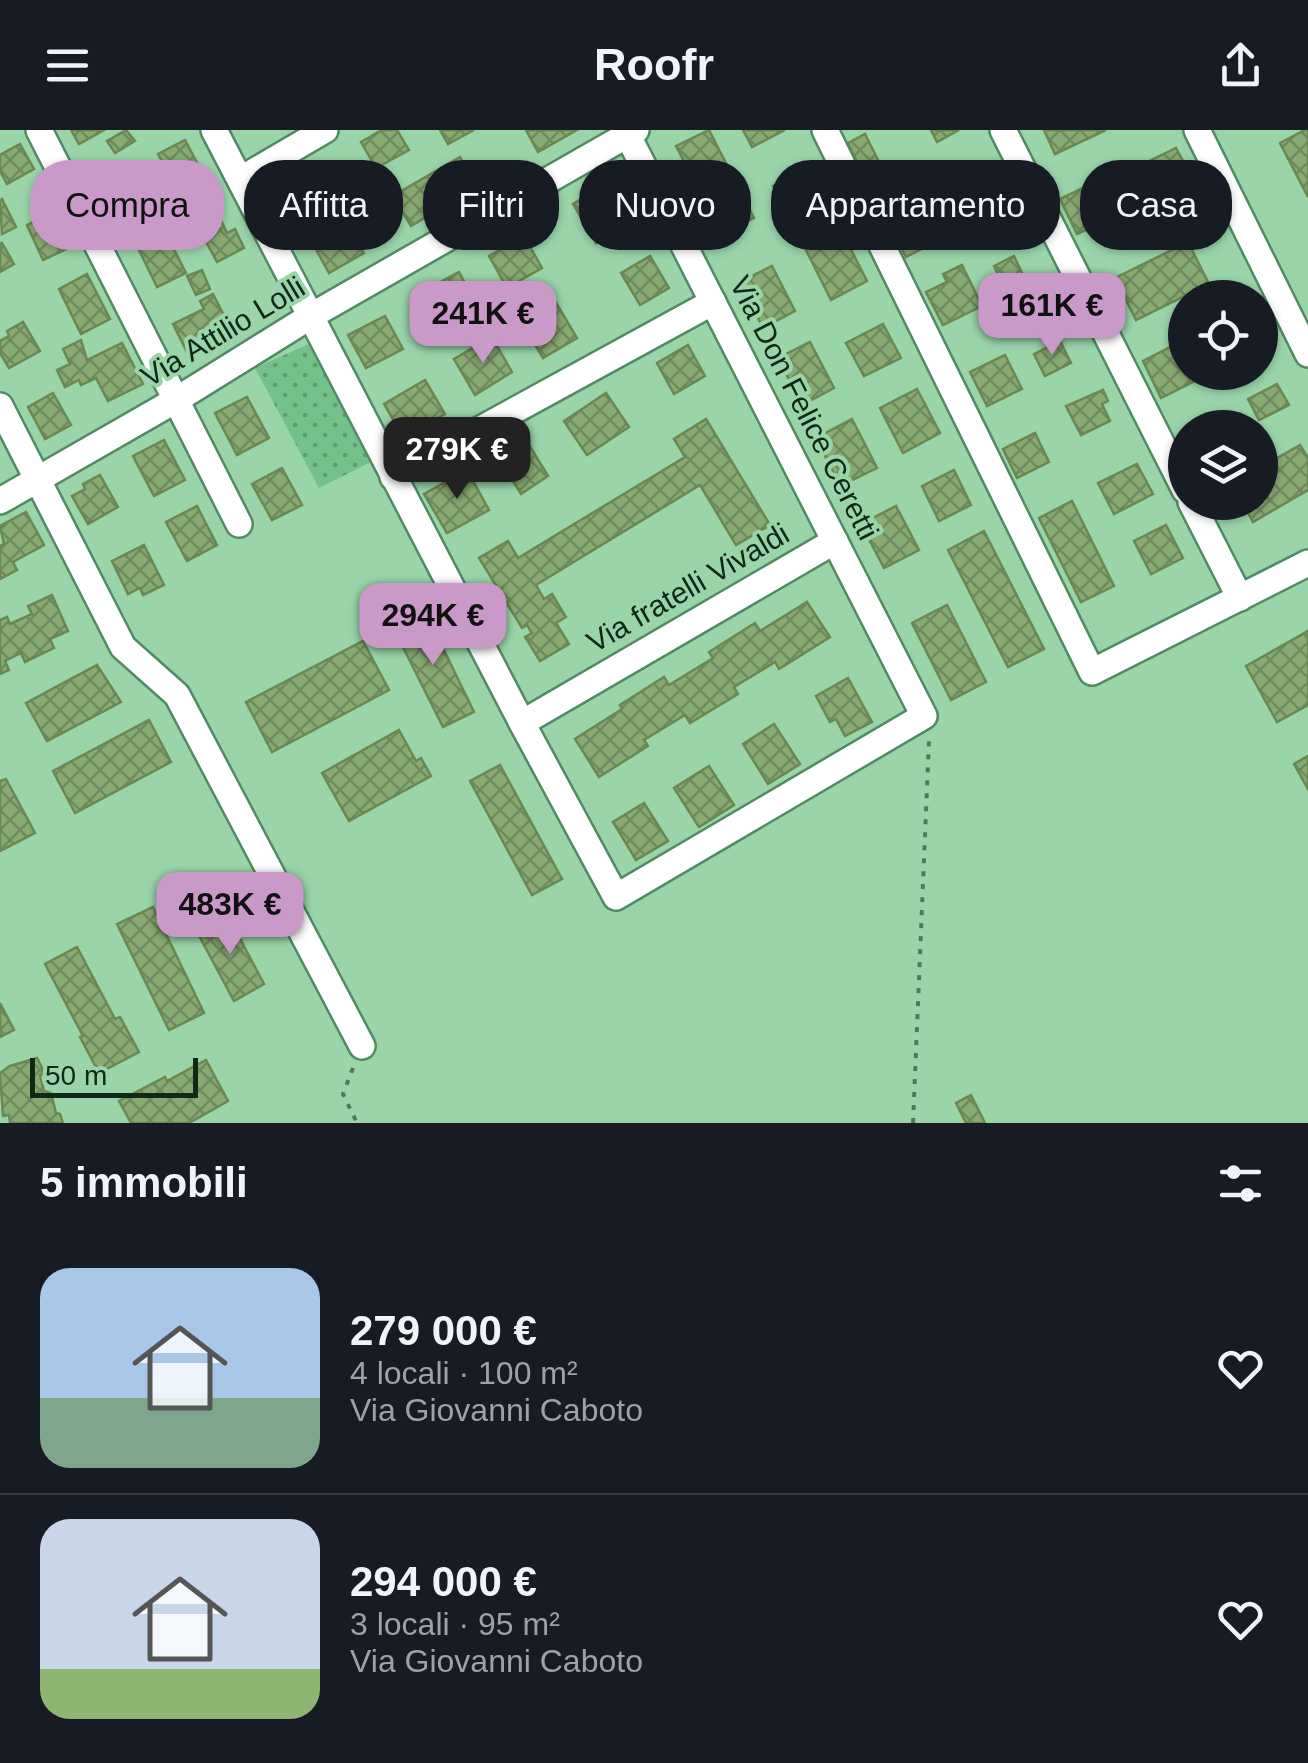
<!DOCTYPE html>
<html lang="it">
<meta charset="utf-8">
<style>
:root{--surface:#171b24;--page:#20242c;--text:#f1f3f6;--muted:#9ea1a6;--line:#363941;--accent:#c999c7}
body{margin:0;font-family:Arial,sans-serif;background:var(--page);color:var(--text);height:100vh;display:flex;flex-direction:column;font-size:38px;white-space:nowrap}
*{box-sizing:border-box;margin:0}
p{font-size:32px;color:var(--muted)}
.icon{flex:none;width:55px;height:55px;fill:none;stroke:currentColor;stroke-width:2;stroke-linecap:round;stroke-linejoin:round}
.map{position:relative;height:993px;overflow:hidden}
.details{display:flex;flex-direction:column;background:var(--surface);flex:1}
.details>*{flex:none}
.hud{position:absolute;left:30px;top:30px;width:1250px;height:90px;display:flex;gap:20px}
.tools{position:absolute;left:1168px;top:150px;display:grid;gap:20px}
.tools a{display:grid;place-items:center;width:110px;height:110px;border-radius:50%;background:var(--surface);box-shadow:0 2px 8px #0004;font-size:50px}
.scale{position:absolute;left:30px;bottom:25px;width:168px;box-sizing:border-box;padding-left:10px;border:5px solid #102818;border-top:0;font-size:28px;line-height:35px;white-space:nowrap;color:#102818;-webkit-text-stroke:8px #9ad5aa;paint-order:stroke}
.price{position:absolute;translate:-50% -85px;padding:0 22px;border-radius:20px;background:var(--accent);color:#111;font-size:32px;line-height:65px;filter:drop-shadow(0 2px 5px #0008)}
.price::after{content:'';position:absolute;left:50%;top:60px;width:30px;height:22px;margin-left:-15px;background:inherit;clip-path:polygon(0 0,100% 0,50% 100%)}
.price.on{background:#222;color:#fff}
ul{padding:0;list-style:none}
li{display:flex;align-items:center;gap:30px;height:250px;padding:0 40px}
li+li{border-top:2px solid var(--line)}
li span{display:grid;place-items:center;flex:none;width:280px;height:200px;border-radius:30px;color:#555}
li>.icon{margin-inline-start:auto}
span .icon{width:120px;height:120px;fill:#fffc;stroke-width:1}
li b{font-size:42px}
h2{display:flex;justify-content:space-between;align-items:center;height:120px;padding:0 40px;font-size:42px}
.pill{padding:0 35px;border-radius:40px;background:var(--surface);box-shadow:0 2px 8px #0004;font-size:35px;line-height:90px}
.pill.on{background:var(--accent);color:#111}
header{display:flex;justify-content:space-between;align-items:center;height:130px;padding:0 40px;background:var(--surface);font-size:45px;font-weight:600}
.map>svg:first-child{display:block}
.grass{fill:url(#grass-dots)}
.building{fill:url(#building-cross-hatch);stroke:#698852;stroke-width:2.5}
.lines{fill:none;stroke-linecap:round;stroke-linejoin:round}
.minor-casing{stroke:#528b63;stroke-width:30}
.path{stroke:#50785c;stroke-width:4;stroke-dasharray:5 8;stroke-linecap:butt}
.minor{stroke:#fff;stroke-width:25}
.labels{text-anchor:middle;stroke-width:8;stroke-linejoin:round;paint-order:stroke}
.street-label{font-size:30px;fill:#102818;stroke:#9ad5aa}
</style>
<header><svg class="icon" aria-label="menu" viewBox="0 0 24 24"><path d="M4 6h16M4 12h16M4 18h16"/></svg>Roofr<svg class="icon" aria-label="share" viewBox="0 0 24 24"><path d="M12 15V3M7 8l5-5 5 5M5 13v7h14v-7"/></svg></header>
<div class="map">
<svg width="1308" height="993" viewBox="0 0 1308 993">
<defs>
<pattern id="grass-dots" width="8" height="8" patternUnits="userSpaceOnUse" patternTransform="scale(2.5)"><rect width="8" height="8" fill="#75c18c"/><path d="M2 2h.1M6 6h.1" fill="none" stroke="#5f9d71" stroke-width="1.8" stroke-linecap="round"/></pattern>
<pattern id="building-cross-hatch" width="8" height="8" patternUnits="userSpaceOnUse" patternTransform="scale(2.5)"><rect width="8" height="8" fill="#8aaa73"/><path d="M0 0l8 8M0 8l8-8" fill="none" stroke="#6f8a5d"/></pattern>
</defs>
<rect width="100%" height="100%" fill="#9ad5aa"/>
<polygon class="grass" points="311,213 373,331 319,358 255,238"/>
<g class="building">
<polygon points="71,0 104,0 79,14"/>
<polygon points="126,0 135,11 115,23 107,11"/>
<polygon points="382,0 397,0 409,20 376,38 361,12"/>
<polygon points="440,0 474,0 448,14"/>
<polygon points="526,0 577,0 538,22"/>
<polygon points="709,0 754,88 715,108 695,69 702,66 676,16"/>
<polygon points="743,0 785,0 752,17"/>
<polygon points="931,0 959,0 937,12"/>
<polygon points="1044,0 1106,0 1055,24"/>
<polygon points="1305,0 1308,0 1308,67 1280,13"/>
<polygon points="865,4 883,40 865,49 848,13"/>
<polygon points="185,10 204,46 178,60 158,24"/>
<polygon points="20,14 34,39 7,54 0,41 0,25"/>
<polygon points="1176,18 1192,48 1145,72 1129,41"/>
<polygon points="460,27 477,57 411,96 393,66"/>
<polygon points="805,39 825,79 793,96 773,56"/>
<polygon points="309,41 324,68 296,84 280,57"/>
<polygon points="128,42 145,77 121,89 104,55"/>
<polygon points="996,44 1012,75 984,90 968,58"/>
<polygon points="608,53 631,92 596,113 573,74"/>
<polygon points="1093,53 1110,89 1077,104 1060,69"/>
<polygon points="2,69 16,97 2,104 0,71"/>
<polygon points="919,78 935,112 906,127 889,93"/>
<polygon points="50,84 59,104 66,101 73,116 43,130 27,95"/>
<polygon points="218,84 227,103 235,99 244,118 217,132 197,95"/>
<polygon points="348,95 364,123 329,143 313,114"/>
<polygon points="840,98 867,151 831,170 804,116"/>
<polygon points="166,104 186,143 157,157 138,118"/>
<polygon points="524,106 542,138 507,158 489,126"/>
<polygon points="1188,112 1209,154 1136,190 1115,148"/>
<polygon points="2,113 14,134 0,142 0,114"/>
<polygon points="650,126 669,158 640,175 621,143"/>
<polygon points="1014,126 1030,160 1010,170 994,136"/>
<polygon points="962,135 982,176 943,195 926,162 947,152 943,144"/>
<polygon points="772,136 795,181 763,198 740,152"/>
<polygon points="202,140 210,159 196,165 187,146"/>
<polygon points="459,142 478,177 438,198 420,163"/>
<polygon points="87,144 110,189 81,204 59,159"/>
<polygon points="213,164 232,201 188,224 173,194 204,179 200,171"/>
<polygon points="555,171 577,208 543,228 521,191"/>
<polygon points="385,186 403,219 366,238 348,205"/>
<polygon points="23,192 40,221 9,238 0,223 0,211 9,206 7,201"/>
<polygon points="883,194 901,228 864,246 846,213"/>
<polygon points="1260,196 1269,215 1260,219"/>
<polygon points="492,207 512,242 475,265 454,229"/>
<polygon points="81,210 87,230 122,213 143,254 108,271 96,248 81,255 79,250 65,257 57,240 70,234 63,219"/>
<polygon points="1060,211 1071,233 1045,246 1034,224"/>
<polygon points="1182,211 1185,242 1198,242 1201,248 1161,268 1143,231"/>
<polygon points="810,212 834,258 802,275 778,228"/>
<polygon points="688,215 705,246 674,264 657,233"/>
<polygon points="1005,225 1022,259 987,276 970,242"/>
<polygon points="425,250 445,284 404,308 384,274"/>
<polygon points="1277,254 1289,275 1259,290 1248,269"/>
<polygon points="917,259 940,303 903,323 880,278"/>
<polygon points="1103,260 1108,271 1102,274 1110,291 1081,305 1066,276"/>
<polygon points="53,263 71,295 45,309 28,277"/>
<polygon points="606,263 629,297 587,325 564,291"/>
<polygon points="247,267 269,308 237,325 215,283"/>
<polygon points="1218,284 1225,298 1193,298"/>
<polygon points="706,289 770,395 736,415 700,355 536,455 544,469 552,464 566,487 556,493 569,514 540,531 525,507 532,503 527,495 522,498 479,428 508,411 518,428 685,327 674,309"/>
<polygon points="852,289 877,338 840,356 816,308"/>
<polygon points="1035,303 1049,332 1017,348 1003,319"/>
<polygon points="164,310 185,350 154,366 133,326"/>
<polygon points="526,310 548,346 521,364 498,327"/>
<polygon points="1300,315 1308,328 1308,360 1253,392 1242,372 1260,372 1260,338"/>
<polygon points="1137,334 1153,364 1114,384 1098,353"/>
<polygon points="282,338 302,375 272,390 252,354"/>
<polygon points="467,340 489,380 447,403 424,364"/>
<polygon points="954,340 971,375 939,391 922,356"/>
<polygon points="100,345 118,377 88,394 72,366 85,359 83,354"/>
<polygon points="1072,371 1114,456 1081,472 1039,388"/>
<polygon points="197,376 217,415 187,431 166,392"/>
<polygon points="896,376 919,420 884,438 861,394"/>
<polygon points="26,382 44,415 13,432 17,440 0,449 0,416 4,414 0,396"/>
<polygon points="1166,395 1183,428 1151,444 1134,411"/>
<polygon points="984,401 1044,519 1008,537 948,420"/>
<polygon points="144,415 164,455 143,465 140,458 128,464 112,431"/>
<polygon points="52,465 68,501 50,509 54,518 25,532 21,523 5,531 9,540 0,544 0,490 7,487 10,494 32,484 28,476"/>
<polygon points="807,472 830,507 779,539 775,532 734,557 738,564 690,593 685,585 644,610 648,616 599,647 575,609 622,579 620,575 664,547 669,555 713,528 709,522 755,493 760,501"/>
<polygon points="947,475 986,552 951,570 912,493"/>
<polygon points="424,479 474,582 443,597 392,495"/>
<polygon points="1308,501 1308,575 1277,592 1246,536"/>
<polygon points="363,511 389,560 272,622 246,572"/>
<polygon points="97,535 121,572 47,611 26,573"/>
<polygon points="848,548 872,592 845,606 836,589 830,592 816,566"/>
<polygon points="149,590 171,632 75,683 53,641"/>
<polygon points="774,594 800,634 768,654 743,614"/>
<polygon points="399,600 416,631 421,628 431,646 349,691 322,643"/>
<polygon points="1308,626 1308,659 1294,634"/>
<polygon points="500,635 562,749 532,765 470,651"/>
<polygon points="709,636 734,675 699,697 674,658"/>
<polygon points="6,649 35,703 0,721 0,651"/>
<polygon points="644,673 668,711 636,730 613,692"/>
<polygon points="153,777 204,883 169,900 117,794"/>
<polygon points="227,784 264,854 234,871 196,800"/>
<polygon points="77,817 115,889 120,887 139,922 99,943 80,907 83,906 45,834"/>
<polygon points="0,873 14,900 0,907"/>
<polygon points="37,928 45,943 40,945 44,961 51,963 56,983 60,984 63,993 10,993 9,985 3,986 0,943 10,936"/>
<polygon points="206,930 228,971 189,993 131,993 119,971 165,947 167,951"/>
<polygon points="971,965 985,993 966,993 956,973"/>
</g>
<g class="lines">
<g class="minor-casing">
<g id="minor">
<polyline points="39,0 239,394"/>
<polyline points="214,0 522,593 616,767 924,586 625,0"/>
<polyline points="825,0 1092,542 1308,433"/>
<polyline points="1003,0 1185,360"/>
<polyline points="1197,0 1308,224"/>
<polyline points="241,49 325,0"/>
<polyline points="0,276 123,517 177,565 362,916"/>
<polyline points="393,347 713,172"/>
<polyline points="0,371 176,270 311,186 636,0"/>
<polyline points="1191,372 1240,468"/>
<polyline points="522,593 835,411"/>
</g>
</g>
<g class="path">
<polyline points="353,938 343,964 357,993"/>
<polyline points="913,993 929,610"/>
</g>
<use href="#minor" class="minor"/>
</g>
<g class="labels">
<g class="street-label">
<text transform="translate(223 202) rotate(-31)" y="10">Via Attilio Lolli</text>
<text transform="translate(804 278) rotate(63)" y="10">Via Don Felice Ceretti</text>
<text transform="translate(688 458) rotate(-30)" y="10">Via fratelli Vivaldi</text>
</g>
</g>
</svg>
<div class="tools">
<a><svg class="icon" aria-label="locate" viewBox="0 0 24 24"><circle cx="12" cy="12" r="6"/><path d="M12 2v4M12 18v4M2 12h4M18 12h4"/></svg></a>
<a><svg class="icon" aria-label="layers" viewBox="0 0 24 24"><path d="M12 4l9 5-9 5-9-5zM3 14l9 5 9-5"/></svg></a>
</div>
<div class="scale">50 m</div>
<b class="price" style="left:1052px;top:228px">161K €</b>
<b class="price" style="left:483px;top:236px">241K €</b>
<b class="price on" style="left:457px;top:372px">279K €</b>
<b class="price" style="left:433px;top:538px">294K €</b>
<b class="price" style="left:230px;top:827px">483K €</b>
<div class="hud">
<a class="pill on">Compra</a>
<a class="pill">Affitta</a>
<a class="pill">Filtri</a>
<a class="pill">Nuovo</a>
<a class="pill">Appartamento</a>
<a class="pill">Casa</a>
</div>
</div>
<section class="details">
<h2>5 immobili<svg class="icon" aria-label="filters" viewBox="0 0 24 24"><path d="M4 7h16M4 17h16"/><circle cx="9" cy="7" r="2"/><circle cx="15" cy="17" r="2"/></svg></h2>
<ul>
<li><span style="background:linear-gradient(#a9c7e8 65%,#7fa58c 0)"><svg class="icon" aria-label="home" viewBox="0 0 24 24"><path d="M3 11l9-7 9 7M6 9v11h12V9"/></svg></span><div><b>279 000 €</b><p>4 locali · 100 m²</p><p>Via Giovanni Caboto</p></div><svg class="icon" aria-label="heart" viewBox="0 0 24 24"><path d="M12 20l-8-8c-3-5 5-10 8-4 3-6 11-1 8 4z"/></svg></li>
<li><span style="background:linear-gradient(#c9d6e8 75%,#8fb573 0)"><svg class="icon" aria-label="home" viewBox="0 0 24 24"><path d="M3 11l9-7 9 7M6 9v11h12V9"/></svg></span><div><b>294 000 €</b><p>3 locali · 95 m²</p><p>Via Giovanni Caboto</p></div><svg class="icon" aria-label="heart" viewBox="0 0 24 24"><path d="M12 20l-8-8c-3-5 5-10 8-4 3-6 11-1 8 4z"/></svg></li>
</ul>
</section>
